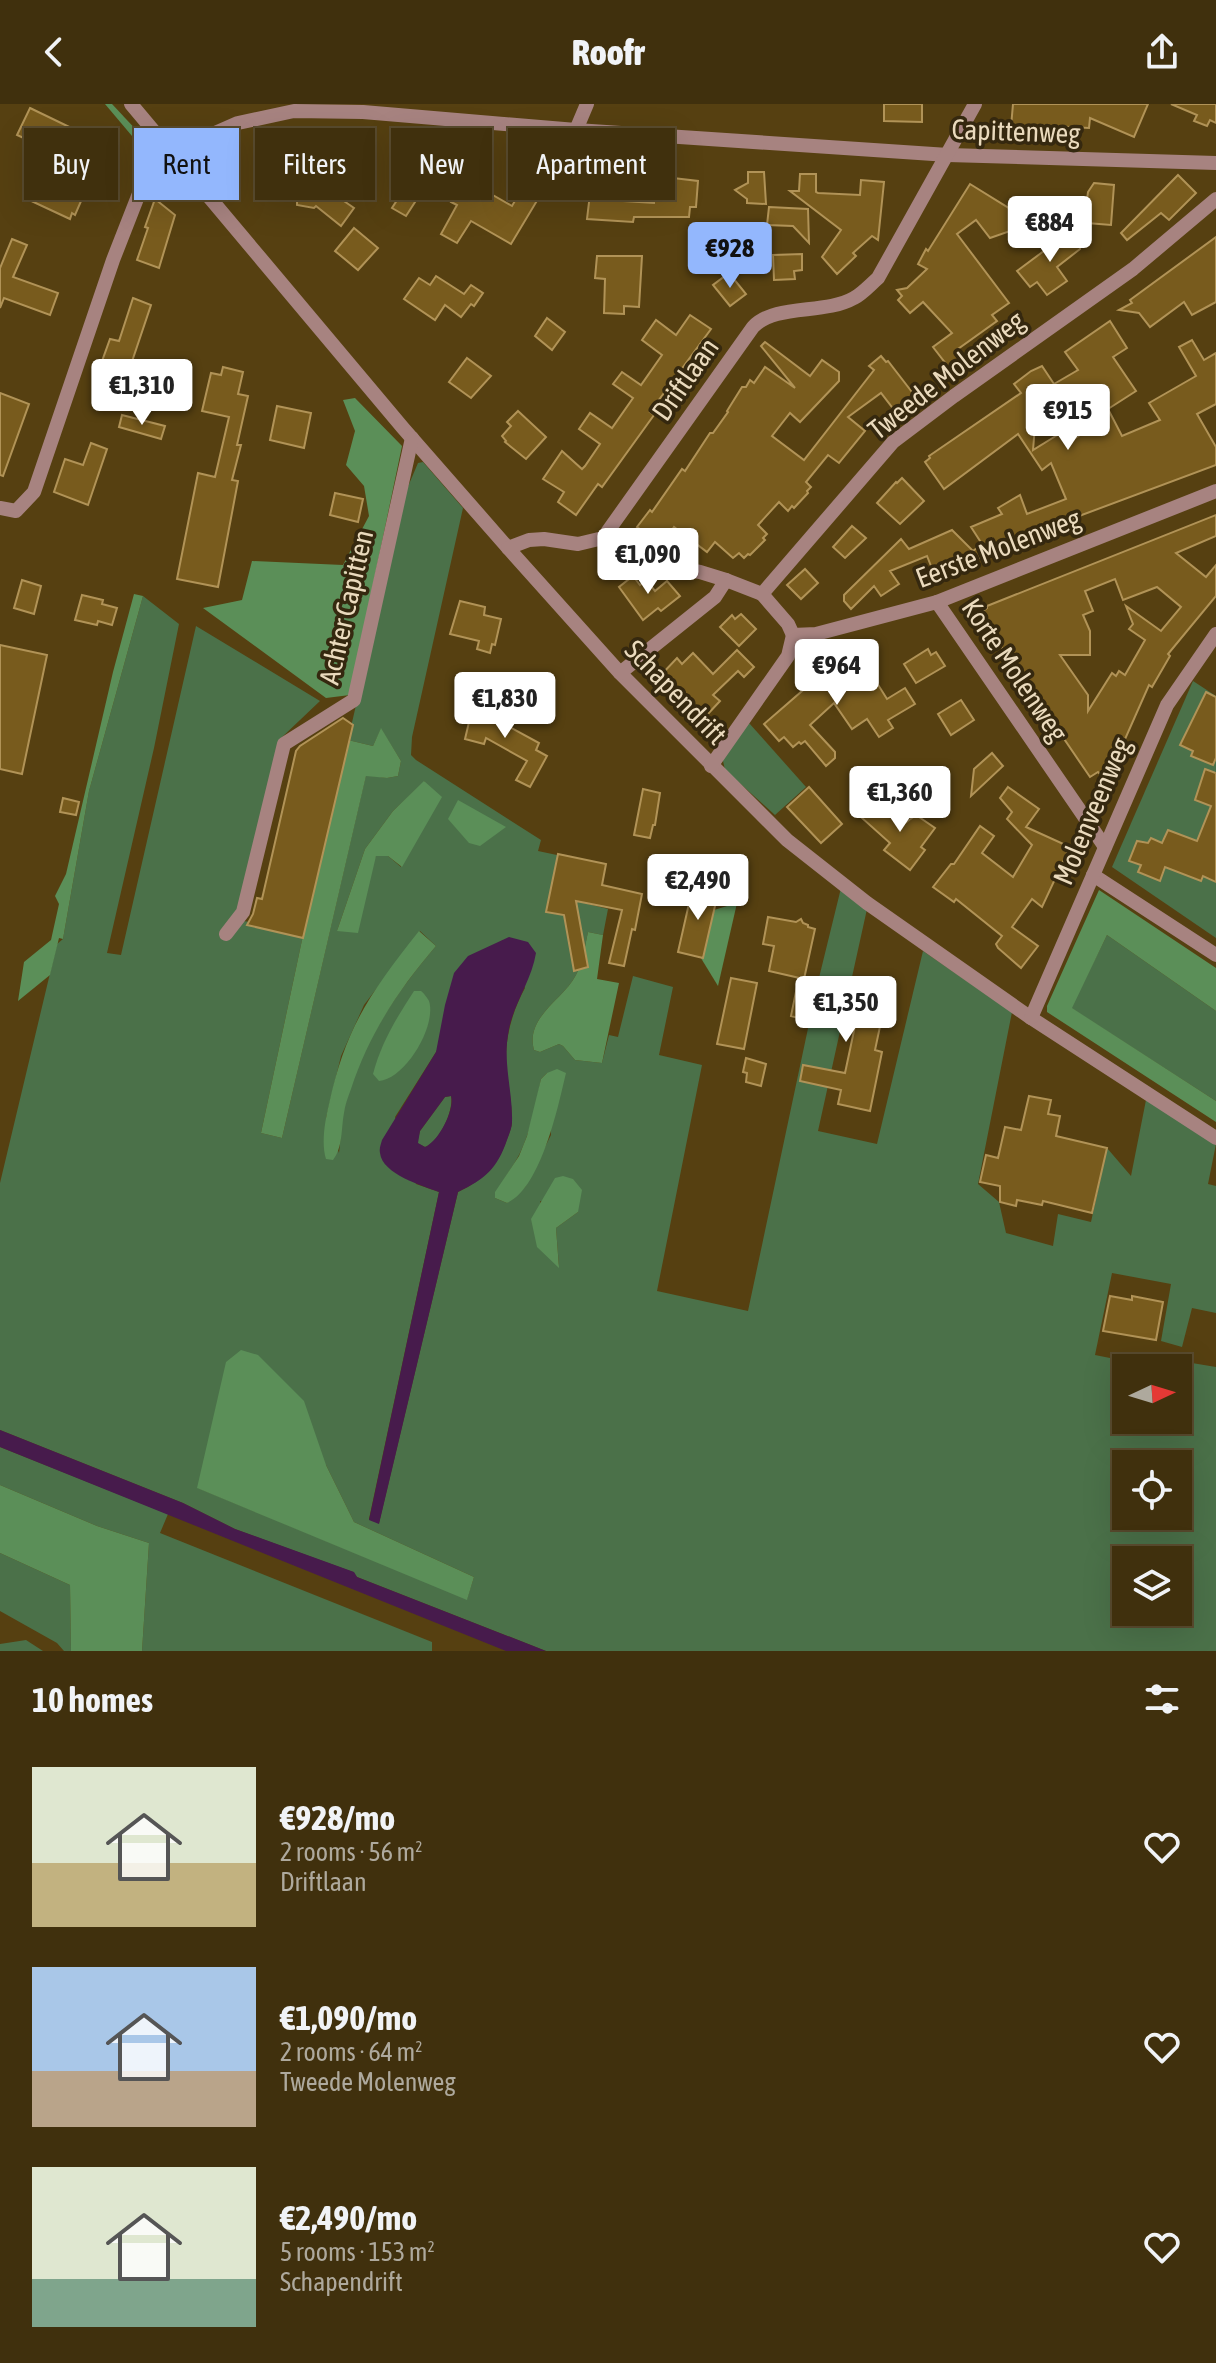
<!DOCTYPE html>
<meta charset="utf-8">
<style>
:root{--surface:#40300d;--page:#4b3c1b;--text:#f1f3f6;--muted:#aea99d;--line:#594b2e;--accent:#93b7fd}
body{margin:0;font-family:"Asap Condensed",sans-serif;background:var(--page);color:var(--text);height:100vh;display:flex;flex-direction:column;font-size:30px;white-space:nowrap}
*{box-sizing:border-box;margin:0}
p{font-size:26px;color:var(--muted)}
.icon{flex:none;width:44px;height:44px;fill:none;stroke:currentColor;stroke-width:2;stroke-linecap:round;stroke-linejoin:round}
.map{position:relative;height:1547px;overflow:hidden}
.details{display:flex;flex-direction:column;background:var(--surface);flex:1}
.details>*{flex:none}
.hud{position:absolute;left:24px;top:24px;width:800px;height:72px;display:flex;gap:16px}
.needle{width:52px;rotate:86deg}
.buttons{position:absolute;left:1112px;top:1250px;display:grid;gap:16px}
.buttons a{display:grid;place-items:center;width:80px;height:80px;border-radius:0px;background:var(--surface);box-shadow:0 8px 32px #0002,0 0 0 2px var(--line);font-size:40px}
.price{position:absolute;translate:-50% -68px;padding:0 18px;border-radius:8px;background:#fff;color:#222;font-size:26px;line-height:52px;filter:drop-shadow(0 2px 4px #0008)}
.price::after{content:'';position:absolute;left:50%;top:48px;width:24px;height:18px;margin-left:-12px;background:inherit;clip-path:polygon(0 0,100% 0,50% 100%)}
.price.selected{background:var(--accent);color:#111}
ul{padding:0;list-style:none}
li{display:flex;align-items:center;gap:24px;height:200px;padding:0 32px}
li span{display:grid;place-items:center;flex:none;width:224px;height:160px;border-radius:0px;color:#555}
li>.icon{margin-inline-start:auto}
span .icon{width:96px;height:96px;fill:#fffc;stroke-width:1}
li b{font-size:34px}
h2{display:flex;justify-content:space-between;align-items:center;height:96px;padding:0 32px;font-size:34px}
.tag{padding:0 28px;border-radius:0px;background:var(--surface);box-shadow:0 8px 32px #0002,0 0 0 2px var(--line);font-size:28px;line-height:72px}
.tag.selected{background:var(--accent);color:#111}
header{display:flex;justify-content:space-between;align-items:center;height:104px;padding:0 32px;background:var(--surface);font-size:36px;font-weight:800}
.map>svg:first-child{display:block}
.green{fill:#4b7149;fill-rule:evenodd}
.forest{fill:#5b8f58}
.water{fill:#471b4c;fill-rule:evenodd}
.building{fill:#785b1d;stroke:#b19357;stroke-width:2;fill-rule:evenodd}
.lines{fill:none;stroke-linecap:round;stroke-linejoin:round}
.minor{stroke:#a78380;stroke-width:14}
.labels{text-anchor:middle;stroke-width:7;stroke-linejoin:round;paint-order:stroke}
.street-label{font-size:28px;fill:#eadabd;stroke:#35280f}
</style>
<header><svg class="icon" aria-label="back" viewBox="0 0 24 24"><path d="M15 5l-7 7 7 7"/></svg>Roofr<svg class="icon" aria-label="share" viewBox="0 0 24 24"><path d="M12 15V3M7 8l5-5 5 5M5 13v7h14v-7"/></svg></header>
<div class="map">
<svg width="1216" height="1547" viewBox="0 0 1216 1547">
<rect width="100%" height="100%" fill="#564011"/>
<g class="green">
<path d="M423,358L463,404L412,633L411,651L416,656L541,736L538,747L590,758L580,798L608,805L603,831L588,828C585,842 583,858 576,871C563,896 525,913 534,946L540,948L559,940L563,942L575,956L602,959L609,931L618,933L633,872L673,883L659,951L702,961L657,1187L748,1207L817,882L841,784L867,805L818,1027L877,1040L923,847L1012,908L978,1080L999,1098L1006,1129L1053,1142L1058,1110L1091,1118L1107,1044L1131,1072L1146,996L1216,1040L1208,1080L1216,1082V1209L1192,1204L1182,1243L1161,1237L1171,1180L1112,1169L1095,1251L1115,1255L1112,1265L1126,1269V1316H1178V1265L1180,1257L1216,1263V1547H546L357,1473L353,1468L235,1425L183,1399L0,1326V1079L57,840L63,835L89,687L143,492L179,520L154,644L107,849L121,851L196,522L320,597L280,635L241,817L305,822L261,1029L282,1034L366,671L387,674L398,672L401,657L381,625L373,642L348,636L404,392L418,359ZM425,677L401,763L388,752H376L337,827L365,745L393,707ZM420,827L436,842C395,890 359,943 344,1005C341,1019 341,1034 339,1049L326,1014L341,952L364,901ZM503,836L525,884C513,906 506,930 506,955C507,976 512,997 512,1018C512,1023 509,1030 507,1035C498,1062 483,1076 458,1088L379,1419L369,1415L439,1088L416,1080L395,1013L436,948L495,841ZM547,969L551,1031L525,1083L507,1099L495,1094C501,1077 512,1065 520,1049C531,1026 536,1000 541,975ZM540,1097L578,1108L556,1124L559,1163ZM1126,1360H1178V1412H1126ZM326,1361L354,1418L474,1473L467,1495L198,1384ZM1126,1456H1178V1508H1126Z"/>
<polygon points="1193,577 1216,592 1216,834 1112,763"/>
<polygon points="749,619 806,683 775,711 725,666 722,652"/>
<polygon points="1107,831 1216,907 1216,997 1071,904"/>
<path d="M451,992C454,1007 439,1038 425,1043L417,1039L420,1027L445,993Z"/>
<polygon points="0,1343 168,1410 160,1429 432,1538 432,1547 142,1547 149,1439 97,1422 0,1381"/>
<polygon points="0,1449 70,1481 71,1547 64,1547 57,1539 0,1507"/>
<polygon points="26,1536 43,1547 0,1547 0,1540"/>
</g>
<g class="forest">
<polygon points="105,0 112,0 155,46 148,51"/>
<polygon points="355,294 402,342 350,591 326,594 203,504 242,496 252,457 343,461 369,412 364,382 346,361 355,327 343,296"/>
<polygon points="134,490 143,492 89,687 63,835 59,834 50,871 18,897 24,858 51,836 59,800 55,792 66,770 113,568"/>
<polygon points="381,624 401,657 398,672 387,674 366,672 282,1034 261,1029 305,822 348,636 373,642"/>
<polygon points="424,677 442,693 402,763 388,752 376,752 358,829 337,827 365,745 393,707"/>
<polygon points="458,696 506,723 480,742 469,739 448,715"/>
<polygon points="1099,786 1216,864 1216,907 1107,831 1072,904 1216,997 1216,1018 1047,908 1047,902"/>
<polygon points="737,799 718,882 696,846 714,806"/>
<path d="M419,827L436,842C399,885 369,930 351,985C348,993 345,1001 344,1009C341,1025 343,1043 333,1056L326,1055C321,1039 325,1017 329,1000C346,922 371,888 419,827Z"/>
<path d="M588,828L603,831L597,875L619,879L602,959L575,956L563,942L559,940L540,948L534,946C525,913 563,896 576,871C583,858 585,842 588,828Z"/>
<path d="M414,887H421C423,888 428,895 429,897C437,922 405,975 379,977L373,970C381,939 397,913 414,887Z"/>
<path d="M557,965L566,969C558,1003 541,1084 507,1099L495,1094V1088L519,1052L527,1032L541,975L547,969Z"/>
<polygon points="563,1072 573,1075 582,1086 578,1108 556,1124 559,1164 537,1143 531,1115 555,1074"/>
<polygon points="241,1246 258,1251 304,1297 326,1361 354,1418 474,1473 467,1496 197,1384 226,1258"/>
<polygon points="0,1381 97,1422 149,1439 142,1547 71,1547 70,1481 0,1449"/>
</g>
<g class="water">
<path d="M509,833L528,838L536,849C531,879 512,901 508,931C503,960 513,989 512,1018C512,1024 509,1030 507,1036C497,1065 485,1075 458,1088L379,1420L369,1416L439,1088C423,1082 382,1070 380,1049C379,1044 381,1040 382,1036L436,948L445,901L454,869L468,852ZM451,992C455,1006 438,1038 425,1043L418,1039L420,1027L445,993Z"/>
<polygon points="0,1326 183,1399 235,1425 354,1468 357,1473 546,1547 506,1547 0,1343"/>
</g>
<g class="building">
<polygon points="884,0 922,0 922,18 884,17"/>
<polygon points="1013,0 1148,0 1134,33 1090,14 1089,24 1034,21 1034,24 1011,23"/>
<polygon points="1171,0 1216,0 1216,19 1210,16 1207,22 1194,17 1197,11"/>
<polygon points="30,4 86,31 80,45 99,53 83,87 85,88 75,111 72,109 70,115 27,95 50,46 17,31"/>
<polygon points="320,38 341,38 341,95 354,104 341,122 316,102 314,104 297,101 298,50 320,50"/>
<polygon points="403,41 428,57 416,76 391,60"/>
<polygon points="277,56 290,79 277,87 263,65"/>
<polygon points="461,56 473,62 475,73 481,76 477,82 512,102 523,83 535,88 538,95 511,140 471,117 457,139 441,130 457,101 451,98 453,94 442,88"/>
<polygon points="748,68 764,68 766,100 747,99 747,95 735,86 748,79"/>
<polygon points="800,70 816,70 816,88 818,89 860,91 861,76 884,78 878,136 872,132 853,149 856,152 837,170 822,153 841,126 790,87 799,87"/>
<polygon points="1178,71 1196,89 1169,116 1161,109 1127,136 1121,129"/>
<polygon points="673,74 698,77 696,103 690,103 689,113 634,113 633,118 587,115 590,90 599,90 600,88 615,89 617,91 624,92 624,97 654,99 655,85 660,86 660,79 663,79 663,76 673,76"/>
<polygon points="1094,79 1114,81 1111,121 1087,119 1090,97 1087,96 1088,88"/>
<polygon points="970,80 1033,119 990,134 976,116 957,130 1009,199 992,211 997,217 958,245 964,253 950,265 933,243 952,229 923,198 910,209 898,196 902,192 897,186 907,184 927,165 918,160 926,145 928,147"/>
<polygon points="401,90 415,98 406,112 392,104"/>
<polygon points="155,95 175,111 159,164 137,156 148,124 145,123"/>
<polygon points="769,103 808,105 809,139 793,122 767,121"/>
<polygon points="726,120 742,121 751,159 736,171"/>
<polygon points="354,124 378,144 358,166 335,147"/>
<polygon points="1072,126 1080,140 1080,145 1057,163 1067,177 1047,191 1037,178 1030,183 1017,167"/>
<polygon points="1216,133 1216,198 1192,211 1184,198 1150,223 1139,209 1119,206 1132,199 1130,196"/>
<polygon points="12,135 27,141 13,173 58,189 50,211 4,194 0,204 0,164"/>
<polygon points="802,150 802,166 794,167 795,175 774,176 773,151"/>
<polygon points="597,152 642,152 639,203 624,202 624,210 604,209 605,175 595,174"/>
<polygon points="729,169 746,190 730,202 713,181"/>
<polygon points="436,172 464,190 471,181 483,189 474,202 471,200 461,213 445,201 435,216 404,195 419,174 430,181"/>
<polygon points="133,194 151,201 116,305 101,299 112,264 101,260 110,235 119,237"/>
<polygon points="690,211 711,225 650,308 654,311 602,383 598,380 576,411 558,398 564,388 543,375 562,347 582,365 585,362 600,340 579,325 590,309 612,324 633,294 613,280 622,268 641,281 662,251 642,236 656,216 676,231"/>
<polygon points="547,214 565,228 552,246 535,232"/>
<path d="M1110,217L1127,244L1113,253L1136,287L1108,305L1122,332L1160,316L1149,299L1196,272L1179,243L1192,236L1204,256L1216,249V300L1197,310L1216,343V361L1071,415V417L935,472L927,452L890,467L899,480L881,492L874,482L851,505L844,497V491L901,435L909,445L952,426L973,447L982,440L971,423L1002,410L998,404L1020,391L1027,410L1066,395L1051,359L1042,366L1018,330L944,385L925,358L930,354L929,352L1021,289L1014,280L1031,267L1042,262L1054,280L1078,266L1065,248ZM1078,285L1099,319L1066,340L1059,330L1033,346L1036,310L1065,290L1066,292Z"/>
<polygon points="765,238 810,272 822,256 839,268 839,277 800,318 790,309 772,332 804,356 874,266 869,262 881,252 886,258 888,257 915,292 895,307 881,289 848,313 865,327 839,359 828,351 806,378 811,383 807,387 808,389 794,404 792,402 788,407 779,398 758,421 767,430 763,434 765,436 750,451 748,450 744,454 739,449 733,454 715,438 707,448 674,423 668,432 664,430 658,438 637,423 650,406 652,408 682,365 685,367 710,329 713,329 728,308 727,307 742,283 746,283 750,276 754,279 765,263 795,284 761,242"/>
<polygon points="467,254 491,272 471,294 449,278"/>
<polygon points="223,263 243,268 238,290 248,292 237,341 241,341 232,376 238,377 218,483 177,475 198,369 215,373 229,313 202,307 211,269 221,271"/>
<polygon points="0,289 29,300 3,372 0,371"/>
<polygon points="277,302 311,309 304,344 270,336"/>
<polygon points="518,307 546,333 526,355 505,338 506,337 502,332 511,322 507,318"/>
<polygon points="122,311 165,322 161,335 119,323"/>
<polygon points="91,339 107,345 88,401 54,388 65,355 83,361"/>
<polygon points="902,374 924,397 900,420 877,399 896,378 897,379"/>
<polygon points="335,389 363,395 358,418 330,411"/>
<path d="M1216,411V432L1176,449L1206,473L1216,461V492L1168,550L1170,552L1152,583L1149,581L1118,651L1100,670L1098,668L1090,673L979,510L987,504V502ZM1115,475L1123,496L1157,483L1181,503L1161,527L1126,502L1133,520L1129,525L1145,536L1125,571L1119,567L1116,572L1112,569L1088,607V591L1060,551H1090V527L1083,511L1093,507L1085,487Z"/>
<polygon points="852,422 866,434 845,454 833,443"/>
<polygon points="805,465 818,479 801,495 787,481"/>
<polygon points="633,472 640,481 646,476 655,487 667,477 680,492 661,507 658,504 643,516 619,483"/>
<polygon points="22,476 41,482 34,510 14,504"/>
<polygon points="82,491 103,496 102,500 117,504 112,521 98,517 97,521 75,516"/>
<polygon points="460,497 485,503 484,511 501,515 495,541 492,540 490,549 477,545 479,537 450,530"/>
<polygon points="741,510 756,525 739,542 720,523 732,511 735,515"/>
<polygon points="0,541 47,551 22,670 0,665"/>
<polygon points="928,545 931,551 936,548 945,562 916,579 904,560"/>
<polygon points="737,546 754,563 744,573 738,567 713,591 720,597 705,613 661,571 677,554 682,560 693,549 713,570"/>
<polygon points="860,552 887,595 905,584 915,600 888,616 893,624 879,633 867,615 852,625 834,599 810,621 835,648 835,654 826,662 805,637 801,640 799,638 793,643 784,633 779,637 764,620 802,587 798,582 815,567 824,575"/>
<polygon points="1206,588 1216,593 1216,654 1213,661 1191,652 1193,647 1180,641"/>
<polygon points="961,596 974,616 951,631 938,610"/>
<polygon points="474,597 494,602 491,613 539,639 536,646 547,652 530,683 516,676 527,657 486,634 484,640 465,635"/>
<polygon points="343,614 353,621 303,834 247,821 253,810 257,794 262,795 296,647 300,642"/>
<polygon points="992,649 1003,662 971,692 974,665"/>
<polygon points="1205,665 1216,669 1216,778 1203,772 1201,777 1165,763 1160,777 1138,768 1141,761 1129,757 1137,737 1148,739 1151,734 1162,739 1168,726 1197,737 1211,702 1195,696"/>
<polygon points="809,683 842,720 821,739 787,703"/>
<polygon points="911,683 922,691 909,708 901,696"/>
<polygon points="1008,683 1039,705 1026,723 1070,743 1042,803 1032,795 1012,823 1038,842 1021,864 998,844 996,840 1002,832 956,795 954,798 933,783 951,760 954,760 980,722 994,732 982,749 1013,773 1032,741 1007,715 1012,708 1000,694"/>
<polygon points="643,685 660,689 655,721 653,721 650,734 634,731"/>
<polygon points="63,694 79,698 76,711 60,708"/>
<polygon points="878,696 901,722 916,711 935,724 921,743 925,746 910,766 884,746 890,739 862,714"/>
<polygon points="558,750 606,760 602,781 642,790 635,826 632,825 624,862 609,859 622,806 576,797 588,863 574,867 564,811 546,808"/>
<polygon points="693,782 718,789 703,854 678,848"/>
<polygon points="768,813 796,818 801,815 803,819 808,821 808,823 815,825 804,875 769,867 774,842 763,840"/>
<polygon points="731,874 757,879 744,945 717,940"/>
<polygon points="798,878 813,881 812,888 860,899 861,895 888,900 885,914 882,913 875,946 882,948 870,1007 838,1000 841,986 800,977 803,961 845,969 855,922 807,911 806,916 791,912"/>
<polygon points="746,954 766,960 761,982 746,978 747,969 743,968"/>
<polygon points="1029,992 1051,996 1048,1010 1060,1012 1056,1032 1107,1044 1092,1109 1043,1097 1042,1101 1017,1096 1016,1102 1000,1098 1000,1082 980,1078 986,1051 998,1054 1005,1023 1021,1026"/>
<polygon points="1110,1192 1132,1196 1132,1192 1163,1198 1156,1236 1103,1227"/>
</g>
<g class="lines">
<g class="minor">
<polyline points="131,0 403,324 508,444 620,569 787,736 867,799 1031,914 1216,1034"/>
<polyline points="576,26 587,0"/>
<polyline points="0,404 16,407 34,388 113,156 149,64 172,48 238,19 294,7 363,8 576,26 948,51 1216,59"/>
<polyline points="603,434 627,455 700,468 726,476 762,490 893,338 954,292 1133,165 1216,95"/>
<path d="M508,444L529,436L544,435L578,440L603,434L753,223C776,199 824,211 854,194C862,190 870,181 878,174L975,0"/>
<polyline points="762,490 788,520 793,531"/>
<polyline points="937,498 1105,743"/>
<polyline points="620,569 715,493 726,476"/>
<polyline points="711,662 788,552 793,531 816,530 937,498 1216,387"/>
<polyline points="1093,771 1216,851"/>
<polyline points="226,830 243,808 284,640 354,596 412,334"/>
<polyline points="1031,914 1167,601 1216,530"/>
</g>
</g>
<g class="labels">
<g class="street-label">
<text transform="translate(1016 27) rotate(2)" y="10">Capittenweg</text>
<text transform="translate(946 271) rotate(-38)" y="10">Tweede Molenweg</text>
<text transform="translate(685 275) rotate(-55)" y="10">Driftlaan</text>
<text transform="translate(998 444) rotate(-21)" y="10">Eerste Molenweg</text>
<text transform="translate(346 503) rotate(-77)" y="10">Achter Capitten</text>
<text transform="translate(1015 566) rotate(56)" y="10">Korte Molenweg</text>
<text transform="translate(676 588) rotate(46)" y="10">Schapendrift</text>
<text transform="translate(1092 707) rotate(-67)" y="10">Molenveenweg</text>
</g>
</g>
</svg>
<div class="buttons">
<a><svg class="needle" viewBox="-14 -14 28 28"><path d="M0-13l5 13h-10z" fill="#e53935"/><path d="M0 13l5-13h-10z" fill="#aea99d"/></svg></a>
<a><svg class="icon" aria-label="locate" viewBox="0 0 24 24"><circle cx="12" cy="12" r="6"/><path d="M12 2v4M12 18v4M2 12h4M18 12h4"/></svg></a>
<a><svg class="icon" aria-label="layers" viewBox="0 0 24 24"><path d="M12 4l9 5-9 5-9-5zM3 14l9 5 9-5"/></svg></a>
</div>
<b class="price" style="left:1050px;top:160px">€884</b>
<b class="price selected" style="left:730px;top:186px">€928</b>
<b class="price" style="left:142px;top:323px">€1,310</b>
<b class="price" style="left:1068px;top:348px">€915</b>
<b class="price" style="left:648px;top:492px">€1,090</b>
<b class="price" style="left:837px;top:603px">€964</b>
<b class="price" style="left:505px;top:636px">€1,830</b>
<b class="price" style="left:900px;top:730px">€1,360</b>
<b class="price" style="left:698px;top:818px">€2,490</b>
<b class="price" style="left:846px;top:940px">€1,350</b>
<div class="hud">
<a class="tag">Buy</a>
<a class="tag selected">Rent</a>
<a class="tag">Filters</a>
<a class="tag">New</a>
<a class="tag">Apartment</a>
</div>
</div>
<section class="details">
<h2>10 homes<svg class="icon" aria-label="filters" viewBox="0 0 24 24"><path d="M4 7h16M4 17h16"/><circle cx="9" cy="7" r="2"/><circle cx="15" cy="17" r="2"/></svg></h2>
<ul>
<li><span style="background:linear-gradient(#dfe7d0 60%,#c2b280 0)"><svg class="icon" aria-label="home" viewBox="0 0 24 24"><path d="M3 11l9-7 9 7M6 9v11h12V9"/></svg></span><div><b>€928/mo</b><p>2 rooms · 56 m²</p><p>Driftlaan</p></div><svg class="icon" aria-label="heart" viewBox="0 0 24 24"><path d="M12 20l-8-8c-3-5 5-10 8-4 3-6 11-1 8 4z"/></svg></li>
<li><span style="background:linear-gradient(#a9c7e8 65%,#b9a48a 0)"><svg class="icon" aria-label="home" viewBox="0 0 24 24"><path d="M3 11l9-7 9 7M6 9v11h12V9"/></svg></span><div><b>€1,090/mo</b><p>2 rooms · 64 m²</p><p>Tweede Molenweg</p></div><svg class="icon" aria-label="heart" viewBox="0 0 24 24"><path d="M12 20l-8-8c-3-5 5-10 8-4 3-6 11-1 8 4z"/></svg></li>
<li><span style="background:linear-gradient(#dfe7d0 70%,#7fa58c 0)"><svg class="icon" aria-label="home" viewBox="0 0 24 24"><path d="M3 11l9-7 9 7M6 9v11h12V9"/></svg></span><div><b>€2,490/mo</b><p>5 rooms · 153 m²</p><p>Schapendrift</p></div><svg class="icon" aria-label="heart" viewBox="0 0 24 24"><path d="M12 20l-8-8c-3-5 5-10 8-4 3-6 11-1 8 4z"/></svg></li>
</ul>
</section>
